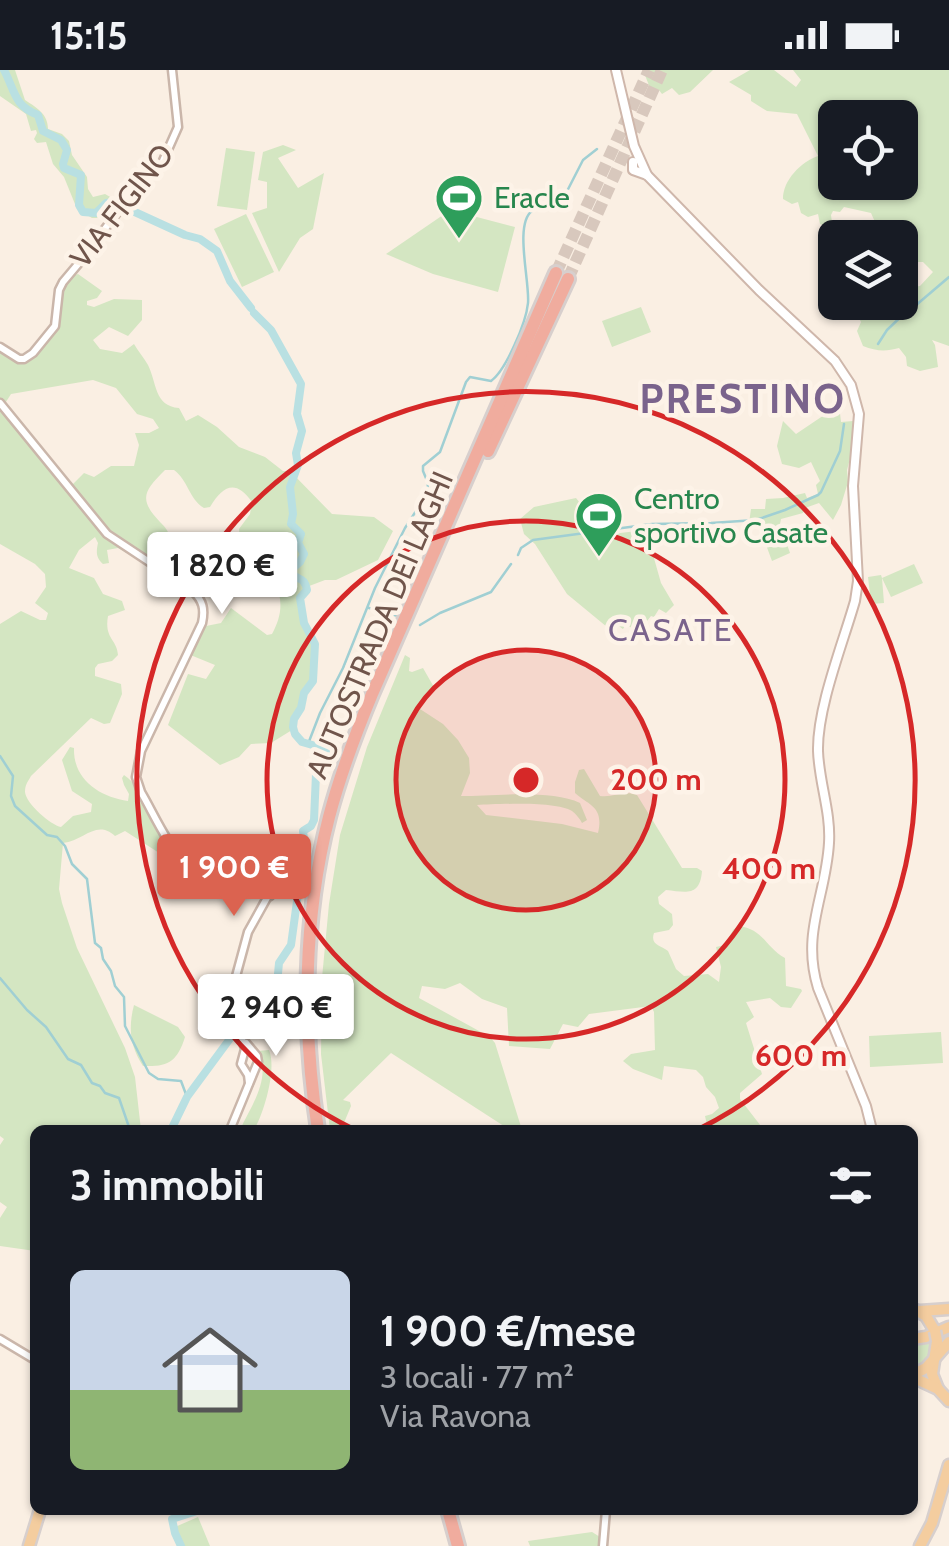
<!DOCTYPE html>
<html lang="it">
<meta charset="utf-8">
<style>
:root{--surface:#171b24;--page:#242831;--text:#f1f3f6;--muted:#9ea1a6;--accent:#db6350}
body{margin:0;font-family:Cabin,sans-serif;background:var(--page);color:var(--text);height:100vh;display:flex;flex-direction:column;font-size:38px;white-space:nowrap}
*{box-sizing:border-box;margin:0}
p{font-size:32px;color:var(--muted)}
.icon{flex:none;width:55px;height:55px;fill:none;stroke:currentColor;stroke-width:2;stroke-linecap:round;stroke-linejoin:round}
.map{position:relative;flex:1;overflow:hidden}
.details{position:absolute;left:30px;top:1055px;width:888px;height:390px;display:flex;flex-direction:column;background:var(--surface);border-radius:15px;box-shadow:0 2px 8px #0004}
.details>*{flex:none}
.fabs{position:absolute;left:818px;top:30px;display:grid;gap:20px}
.fabs a{display:grid;place-items:center;width:100px;height:100px;border-radius:15px;background:var(--surface);box-shadow:0 2px 8px #0004;font-size:50px}
.price{position:absolute;translate:-50% -85px;padding:0 22px;border-radius:10px;background:#fff;color:#222;font-size:32px;line-height:65px;filter:drop-shadow(0 2px 5px #0008)}
.price::after{content:'';position:absolute;left:50%;top:60px;width:30px;height:22px;margin-left:-15px;background:inherit;clip-path:polygon(0 0,100% 0,50% 100%)}
.price.active{background:var(--accent);color:#fff}
ul{padding:0;list-style:none}
li{display:flex;align-items:center;gap:30px;height:250px;padding:0 40px}
li span{display:grid;place-items:center;flex:none;width:280px;height:200px;border-radius:15px;color:#555}
li>.icon{margin-inline-start:auto}
span .icon{width:120px;height:120px;fill:#fffc;stroke-width:1}
li b{font-size:42px}
h2{display:flex;justify-content:space-between;align-items:center;height:120px;padding:0 40px;font-size:42px}
.status{display:flex;justify-content:space-between;align-items:center;height:70px;padding:0 50px;background:var(--surface);direction:ltr}
.status svg{height:28px;fill:currentColor}
.map>svg:first-child{display:block}
.green{fill:#d4e6c2;fill-rule:evenodd}
.lines{fill:none;stroke-linecap:round;stroke-linejoin:round}
.stream{stroke:#a0cfd3;stroke-width:2.5}
.river{stroke:#b9e0e2;stroke-width:8}
.motorway-tunnel{stroke:#d8c8bd;stroke-width:12;stroke-dasharray:12 6;stroke-linecap:butt}
.tertiary-casing{stroke:#cab6aa;stroke-width:11}
.secondary-casing{stroke:#cfb7ab;stroke-width:12}
.primary-casing{stroke:#d7cfcd;stroke-width:15}
.motorway-casing{stroke:#d7cfcd;stroke-width:18}
.tertiary{stroke:#fff;stroke-width:6}
.secondary{stroke:#fff;stroke-width:8}
.primary{stroke:#f4cd9f;stroke-width:10}
.motorway{stroke:#f0ac9e;stroke-width:12}
.primary-bridge-casing{stroke:#d7cfcd;stroke-width:15;stroke-linecap:butt}
.primary-bridge{stroke:#f4cd9f;stroke-width:10}
.ring{fill:none;stroke:#d62828;stroke-width:5}
.labels{text-anchor:middle;stroke-width:9;stroke-linejoin:round;paint-order:stroke}
.leisure-label{font-size:30px;fill:#27864d;stroke:#fdf3e8;text-anchor:start}
.street-label{font-size:30px;fill:#70554b;stroke:#fdf3e8}
.neighbourhood-label{font-size:32px;letter-spacing:2.5px;fill:#7a638c;stroke:#fdf3e8}
.district-label{font-size:40px;font-weight:bold;letter-spacing:2.5px;fill:#7a638c;stroke:#fdf3e8}
.centre{fill:#d62828;stroke:#fdf3e8;stroke-width:5}
.ring-label{font-size:30px;text-anchor:middle;font-weight:bold;fill:#d62828;stroke:#fdf3e8;stroke-width:9;stroke-linejoin:round;paint-order:stroke}
</style>
<div class="status"><b>15:15</b><svg viewBox="0 0 49 12"><path d="M0 12V9h3v3zM5 12V6h3v6zM10 12V3h3v9zM15 12V0h3v12zM26 1h20v11H26zM47 4h2v5h-2z"/></svg></div>
<div class="map">
<svg width="949" height="1476" viewBox="0 0 949 1476">
<rect width="100%" height="100%" fill="#faefe3"/>
<g class="green">
<path d="M0,0H15L25,30C37,38 48,44 48,59L62,64L69,71L72,85L87,107L88,119L93,127L105,124L112,128L110,134L97,148H92L77,139L64,107L53,94L46,72L37,73L34,69L37,63L36,60L31,61L26,44L0,26Z"/>
<polygon points="643,0 713,0 690,22 679,25 672,18 662,24 659,20 650,18"/>
<path d="M750,0H774L796,17L801,10L793,0H949V276L932,270L935,275L938,297L920,301L907,296L906,287L899,278C885,282 876,281 863,276L857,261L861,252L855,240L857,233L900,232V219L920,216L933,202L923,192H901L900,197V168L836,167L832,160L838,154L871,166L875,152L871,143L844,137L840,142L833,141L831,145L832,152L828,158L820,154L818,144L808,147L801,143L798,132L792,134L783,129C783,110 801,92 818,86L797,44L767,41L751,31V25L729,12ZM835,48H900V112H835Z"/>
<polygon points="283,75 296,80 278,88 298,118 324,103 313,159 300,168 279,202 252,143 267,138 267,112 258,110 263,82"/>
<polygon points="226,78 255,82 247,140 217,136"/>
<polygon points="454,141 515,157 498,222 433,204 386,184 443,145"/>
<polygon points="246,144 274,202 242,217 214,159"/>
<path d="M78,204L102,221L97,228L87,231V235L94,237L114,229L142,230V250L128,266L109,257L93,270L100,279L122,283L134,274C138,281 144,288 148,295C157,313 154,336 179,338L186,351L198,345L217,357L239,377L265,387L283,401H290L332,444L374,447L393,461L378,490L336,510H325L304,518C294,545 304,547 311,570C314,580 313,599 311,609C308,627 292,642 292,660L271,673L251,674L239,687L220,695L168,655L188,604L206,609L215,595L188,584L201,557L221,553L231,538L267,565L272,564C281,548 284,531 275,513L261,512L258,509L255,497L240,472L239,459L250,444L252,432C236,409 223,415 210,437L204,438C189,429 188,410 174,400H165C144,421 138,429 160,452C164,456 168,460 169,465C174,477 166,492 162,503L118,478L107,480L109,493L103,494C96,488 96,482 98,473L95,467L79,480L69,498L94,508L103,524L122,531L125,540L108,546C104,569 117,569 118,585L112,591L98,594L95,598V606L121,614L122,624L110,653L104,654L91,648L31,706C27,713 25,715 25,722C26,734 51,755 61,757L73,746L91,742L92,734L72,721L62,690L70,677L74,678C73,710 100,727 128,731L129,724L124,715L122,708L124,705C145,718 168,774 181,797L125,761L115,766C96,749 84,771 63,773L59,819L62,833L77,878L125,978L135,1007L141,1060H35V1181L0,1176V1148L7,1137L0,1132V1075L4,1069L0,1066V554L21,541L40,550H46L48,543L35,533L46,517L45,504L35,494L0,474V279L20,292L58,257L64,219L70,207ZM93,310L116,318L137,344L153,349L159,358L149,363H135L139,375L134,396H111L94,407L84,403L71,416L4,335L11,324Z"/>
<polygon points="641,237 651,262 612,277 602,251"/>
<polygon points="839,335 841,352 853,351 854,373 847,400 848,412 841,435 833,450 819,433 805,438 803,443 781,449 780,454 790,483 772,491 759,456 749,453 751,439 765,439 766,429 783,428 805,423 807,428 818,424 816,415 820,411 811,392 799,398 782,394 777,376 783,351 796,364"/>
<polygon points="576,428 587,442 599,473 603,473 620,463 646,460 661,513 674,535 666,543 659,539 654,547 651,546 647,551 645,550 637,562 626,554 623,559 613,552 607,557 567,524 535,474 524,464 520,449 534,437"/>
<polygon points="914,494 923,513 891,527 882,508 884,533 871,534 868,507 881,505 882,508"/>
<path d="M405,585L410,588L409,601L412,602L423,598L435,619L421,635L420,639L443,654L458,670L469,688L470,703L461,726C494,726 551,719 580,733L587,750L582,753C580,749 576,744 572,741C556,731 498,734 477,735L486,745L562,754L598,763C604,737 590,736 575,723V712L579,700L584,699L600,726C613,728 623,720 637,725L682,798H697L702,801C700,827 686,822 666,820L658,827L659,834L672,844L673,855L669,860L654,863C650,875 660,875 668,881L676,899L684,906L708,904L719,912L721,897L716,877L725,875L733,860L738,856C764,859 765,877 785,888L786,916L801,919L802,921L791,938L781,937L770,928L746,932L754,947L746,953L762,1004L740,1023V1029L764,1060H715L707,1055L705,1046L712,1044L719,1038L715,1027L706,1017L703,1007L696,1000L664,996L662,1010L633,999L623,991L631,984L655,980L654,942L651,936L589,944L578,957L563,954L550,979L509,976L507,938L482,929L460,913L445,919L422,916L419,928L490,967L495,973L522,1060H510L391,983L343,1030L350,1032L351,1036L341,1060H330L321,984L322,908L329,834L340,765L367,677Z"/>
<path d="M134,935L178,957L185,967C177,992 168,997 143,996C130,976 128,958 134,935Z"/>
<polygon points="941,962 943,993 870,997 869,966"/>
<path d="M269,980C277,999 264,1043 254,1060H240C251,1036 272,1008 258,981Z"/>
<path d="M932,1268C931,1284 927,1292 912,1300V1272Z"/>
<polygon points="198,1447 210,1476 183,1476 175,1457"/>
<polygon points="592,1462 600,1467 600,1476 530,1476 528,1471"/>
</g>
<g class="lines">
<g class="stream">
<polyline points="878,274 887,260 910,238 915,236 949,207"/>
<polyline points="518,485 521,478 533,470 652,454 711,453 756,450 785,440 818,425 821,422 840,381 844,354"/>
<polyline points="369,538 398,546"/>
<polyline points="420,555 440,543 491,522 511,494"/>
<path d="M308,674L320,643L343,598L375,518L405,458L427,424L428,413L423,401V396L440,382L466,312L470,307L491,311C506,300 526,253 528,233C530,212 514,154 532,141C539,135 554,134 562,131L583,90L597,79"/>
<polyline points="0,686 13,706 11,726 15,736 47,765 57,767 65,776 72,794 87,809 95,873 101,878 103,889 111,901 115,916 124,927 125,956 149,1003 158,1009 181,1011 187,1027"/>
<polyline points="0,908 27,940 46,957 68,989 81,995 92,1013 100,1016 105,1023 119,1028 130,1060"/>
</g>
<g class="river">
<path d="M4,0C15,21 14,36 38,45L43,61L61,70L67,80L63,94L64,98L81,105L79,135L83,142L96,143L106,133L113,132L185,165L200,169L217,181L230,211L251,238"/>
<path d="M171,1060L187,1027L243,951L268,937L276,925L279,893L291,875L298,824L299,785L304,769L303,761L311,756L314,750L316,704L327,685L326,679L302,672L295,664L293,657L294,649L301,638L304,623L313,611L315,574L304,553L300,528L307,520C304,506 299,511 292,504L293,498L300,492L304,484L298,473L301,464L291,454L293,444L290,417L298,395L296,383L302,361L297,344L301,314L271,260L254,243"/>
<polyline points="181,1476 175,1463 172,1449 200,1440"/>
</g>
<g class="motorway-tunnel">
<polyline points="556,203 649,0"/>
<polyline points="568,209 662,0"/>
</g>
<g class="tertiary-casing">
<g id="tertiary">
<polyline points="0,277 19,289 24,289 33,283 55,256 59,220 63,212 79,193 145,106 162,93 178,57 172,0"/>
<path d="M0,333L107,464L193,521C203,531 205,539 202,553L141,681L136,707L141,722C161,756 182,814 227,816C238,817 247,812 258,811"/>
<polyline points="267,815 261,814 255,805 258,796 264,792 274,795 278,802 270,826"/>
<polyline points="249,1013 248,1005 241,994 245,979 234,941 235,910 248,862 268,826 267,815"/>
<polyline points="230,1060 258,992 257,986 246,973"/>
<polyline points="0,1269 35,1290"/>
<polyline points="603,1476 606,1440"/>
</g>
</g>
<g class="secondary-casing">
<g id="secondary">
<polyline points="616,0 634,76 647,105"/>
<path d="M633,92V100L647,105L759,220L835,291L851,315L859,344L853,416L858,511L855,531C843,573 817,638 818,681C819,712 831,742 829,773C826,826 801,863 818,918L866,1036L872,1060"/>
</g>
</g>
<g class="primary-casing">
<g id="primary">
<polyline points="912,1238 926,1246 935,1261"/>
<polyline points="920,1241 949,1239"/>
<polyline points="912,1269 926,1267 949,1257"/>
<polyline points="937,1271 932,1304 938,1319"/>
<polyline points="912,1305 926,1298 949,1272"/>
<polyline points="912,1307 938,1319 949,1331"/>
<polyline points="29,1476 40,1440"/>
<polyline points="920,1476 932,1453 949,1395"/>
</g>
</g>
<g class="motorway-casing">
<g id="motorway">
<polyline points="488,381 568,209"/>
<path d="M318,1060C302,958 303,848 329,747C340,705 355,665 372,624L556,203"/>
<polyline points="448,1440 458,1476"/>
</g>
</g>
<use href="#tertiary" class="tertiary"/>
<use href="#secondary" class="secondary"/>
<use href="#primary" class="primary"/>
<use href="#motorway" class="motorway"/>
<g class="primary-bridge-casing">
<polyline id="primary-bridge" points="935,1261 937,1271"/>
</g>
<use href="#primary-bridge" class="primary-bridge"/>
</g>
<circle cx="526" cy="710" r="130" fill="#d62828" fill-opacity=".12"/>
<g class="ring">
<circle cx="526" cy="710" r="130"/>
<circle cx="526" cy="710" r="259"/>
<path d="M355 1060A389 389 0 1 1 697 1060"/>
</g>
<defs>
<g id="stadium-pin" transform="scale(2.5)"><path d="M0 17L-7.5 6A9.5 9.5 0 1 1 7.5 6Z" fill="#2e9e5b" stroke="#fdf3e8"/><path d="M0-5a6.5 5 0 1 0 0 10a6.5 5 0 1 0 0-10ZM-3.5-1.8h7v3.6h-7Z" fill="#fff"/></g>
</defs>
<g fill-rule="evenodd">
<use href="#stadium-pin" x="459" y="128"/>
<use href="#stadium-pin" x="599" y="446"/>
</g>
<g class="labels">
<g class="leisure-label">
<text x="494" y="138">Eracle</text>
<text x="634" y="439">Centro<tspan x="634" dy="34">sportivo Casate</tspan></text>
</g>
<g class="street-label">
<text transform="translate(122 136) rotate(-52)" y="10">VIA FIGINO</text>
<text transform="translate(380 555) rotate(-67)" y="10">AUTOSTRADA DEI LAGHI</text>
</g>
<g class="neighbourhood-label">
<text x="671" y="571">CASATE</text>
</g>
<g class="district-label">
<text x="743" y="343">PRESTINO</text>
</g>
</g>
<circle cx="526" cy="710" r="15" class="centre"/>
<g class="ring-label">
<text x="656" y="720">200 m</text>
<text x="769" y="809">400 m</text>
<text x="801" y="996">600 m</text>
</g>
</svg>
<div class="fabs">
<a><svg class="icon" aria-label="locate" viewBox="0 0 24 24"><circle cx="12" cy="12" r="6"/><path d="M12 2v4M12 18v4M2 12h4M18 12h4"/></svg></a>
<a><svg class="icon" aria-label="layers" viewBox="0 0 24 24"><path d="M12 4l9 5-9 5-9-5zM3 14l9 5 9-5"/></svg></a>
</div>
<b class="price" style="left:222px;top:547px">1 820 €</b>
<b class="price active" style="left:234px;top:849px">1 900 €</b>
<b class="price" style="left:276px;top:989px">2 940 €</b>
<section class="details">
<h2>3 immobili<svg class="icon" aria-label="filters" viewBox="0 0 24 24"><path d="M4 7h16M4 17h16"/><circle cx="9" cy="7" r="2"/><circle cx="15" cy="17" r="2"/></svg></h2>
<ul>
<li><span style="background:linear-gradient(#c9d6e8 60%,#8fb573 0)"><svg class="icon" aria-label="home" viewBox="0 0 24 24"><path d="M3 11l9-7 9 7M6 9v11h12V9"/></svg></span><div><b>1 900 €/mese</b><p>3 locali · 77 m²</p><p>Via Ravona</p></div></li>
</ul>
</section>
</div>
